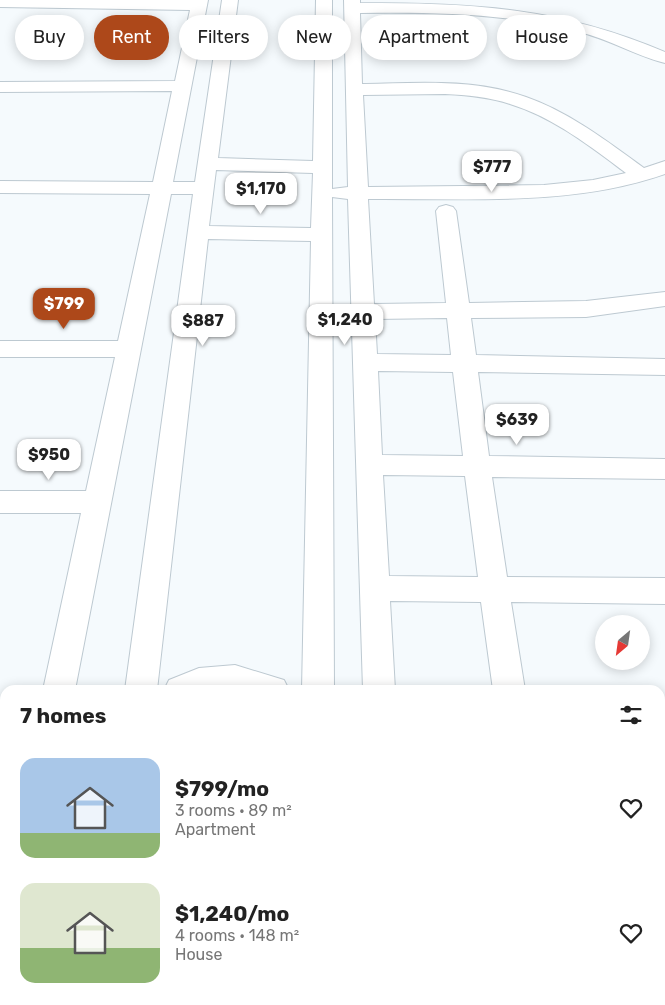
<!DOCTYPE html>
<meta charset="utf-8">
<style>
:root{--surface:#fff;--page:#f2f2f2;--text:#222;--muted:#767676;--accent:#ad481a}
body{margin:0;font-family:Rubik,sans-serif;background:var(--page);color:var(--text);height:100vh;display:flex;flex-direction:column;font-size:19px;white-space:nowrap}
*{box-sizing:border-box;margin:0}
p{font-size:16px;color:var(--muted)}
.icon{flex:none;width:28px;height:28px;fill:none;stroke:currentColor;stroke-width:2;stroke-linecap:round;stroke-linejoin:round}
.map{position:relative;flex:1;overflow:hidden}
.side{position:absolute;left:0px;top:685px;width:665px;height:320px;display:flex;flex-direction:column;background:var(--surface);border-radius:15px 15px 0 0;box-shadow:0 2px 12px #0003}
.side>*{flex:none}
.guide{position:absolute;left:15px;top:15px;width:635px;height:45px;display:flex;gap:10px}
.needle{width:32px;rotate:209deg}
.buttons{position:absolute;left:595px;top:615px;display:grid;gap:10px}
.buttons a{display:grid;place-items:center;width:55px;height:55px;border-radius:50%;background:var(--surface);box-shadow:0 2px 12px #0003;font-size:25px}
.price{position:absolute;translate:-50% -42px;padding:0 11px;border-radius:10px;background:#fff;color:#222;font-size:16px;line-height:32px;filter:drop-shadow(0 1px 2px #0008)}
.price::after{content:'';position:absolute;left:50%;top:30px;width:15px;height:11px;margin-left:-8px;background:inherit;clip-path:polygon(0 0,100% 0,50% 100%)}
.price.active{background:var(--accent);color:#fff}
ul{padding:0;list-style:none}
li{display:flex;align-items:center;gap:15px;height:125px;padding:0 20px}
li span{display:grid;place-items:center;flex:none;width:140px;height:100px;border-radius:15px;color:#555}
li>.icon{margin-inline-start:auto}
span .icon{width:60px;height:60px;fill:#fffc;stroke-width:1}
li b{font-size:21px}
h2{display:flex;justify-content:space-between;align-items:center;height:60px;padding:0 20px;font-size:21px}
.chip{padding:0 18px;border-radius:22px;background:var(--surface);box-shadow:0 2px 12px #0003;font-size:18px;line-height:45px}
.chip.active{background:var(--accent);color:#fff}
.map>svg:first-child{display:block}
.lines{fill:none;stroke-linecap:round;stroke-linejoin:round}
.minor-casing{stroke:#bdc9d1;stroke-width:2}
.minor{fill:#fff;fill-rule:evenodd}
</style>
<div class="map">
<svg width="665" height="1005" viewBox="0 0 665 1005">
<rect width="100%" height="100%" fill="#f5fafd"/>
<g class="lines">
<g class="minor-casing">
<g id="minor">
<path d="M0,0H208L173,182H195L222,0H238L218,158L313,161L316,0H332V189L348,187L344,0H360V3C472,3 560,7 665,52V63C636,56 609,39 579,32C507,13 434,12 360,13L362,84C416,83 474,78 526,97C569,112 607,141 644,168L665,161V174C571,207 467,198 368,199L374,304L446,303L436,211L439,207L446,205L453,207L456,211L469,303L586,301L665,292V306L586,317L471,318L476,355L665,359V375L478,372L489,456L665,459V479L492,477L507,577L665,578V604L511,602L525,690H493L481,602L390,601L395,690H363L348,199L332,197L334,690H302L311,241L208,239L157,690H125L193,194H171L75,690H43L81,513H0V491H86L115,357H0V341H118L150,194L0,193V181L153,182L172,91L0,92V82L175,81L190,10L0,7ZM445,94C467,95 489,97 510,104C553,117 591,147 626,173L593,180L544,185L368,187L363,95ZM216,170L313,173L311,228L209,226ZM447,318L451,355L377,354L375,319ZM378,371L453,372L463,456L382,455ZM383,475L465,476L478,577L389,576Z"/>
<polygon points="235,665 284,680 289,690 164,690 169,680 199,668"/>
<rect x="660" y="730" width="5" height="32"/>
<polygon points="5,853 5,896 0,898 0,855"/>
<polygon points="5,955 5,994 0,996 0,957"/>
<polygon points="42,1000 88,1000 85,1005 40,1005"/>
<polygon points="162,1000 344,1000 341,1005 165,1005"/>
<polygon points="375,1000 426,1000 428,1005 378,1005"/>
<polygon points="525,1000 565,1000 566,1005 526,1005"/>
</g>
</g>
<use href="#minor" class="minor"/>
</g>
</svg>
<div class="buttons">
<a><svg class="needle" viewBox="-14 -14 28 28"><path d="M0-13l5 13h-10z" fill="#e53935"/><path d="M0 13l5-13h-10z" fill="#767676"/></svg></a>
</div>
<b class="price" style="left:492px;top:193px">$777</b>
<b class="price" style="left:261px;top:215px">$1,170</b>
<b class="price active" style="left:64px;top:330px">$799</b>
<b class="price" style="left:345px;top:346px">$1,240</b>
<b class="price" style="left:203px;top:347px">$887</b>
<b class="price" style="left:517px;top:446px">$639</b>
<b class="price" style="left:49px;top:481px">$950</b>
<div class="guide">
<a class="chip">Buy</a>
<a class="chip active">Rent</a>
<a class="chip">Filters</a>
<a class="chip">New</a>
<a class="chip">Apartment</a>
<a class="chip">House</a>
</div>
<section class="side">
<h2>7 homes<svg class="icon" aria-label="filters" viewBox="0 0 24 24"><path d="M4 7h16M4 17h16"/><circle cx="9" cy="7" r="2"/><circle cx="15" cy="17" r="2"/></svg></h2>
<ul>
<li><span style="background:linear-gradient(#a9c7e8 75%,#8fb573 0)"><svg class="icon" aria-label="home" viewBox="0 0 24 24"><path d="M3 11l9-7 9 7M6 9v11h12V9"/></svg></span><div><b>$799/mo</b><p>3 rooms · 89 m²</p><p>Apartment</p></div><svg class="icon" aria-label="heart" viewBox="0 0 24 24"><path d="M12 20l-8-8c-3-5 5-10 8-4 3-6 11-1 8 4z"/></svg></li>
<li><span style="background:linear-gradient(#dfe7d0 65%,#8fb573 0)"><svg class="icon" aria-label="home" viewBox="0 0 24 24"><path d="M3 11l9-7 9 7M6 9v11h12V9"/></svg></span><div><b>$1,240/mo</b><p>4 rooms · 148 m²</p><p>House</p></div><svg class="icon" aria-label="heart" viewBox="0 0 24 24"><path d="M12 20l-8-8c-3-5 5-10 8-4 3-6 11-1 8 4z"/></svg></li>
</ul>
</section>
</div>
